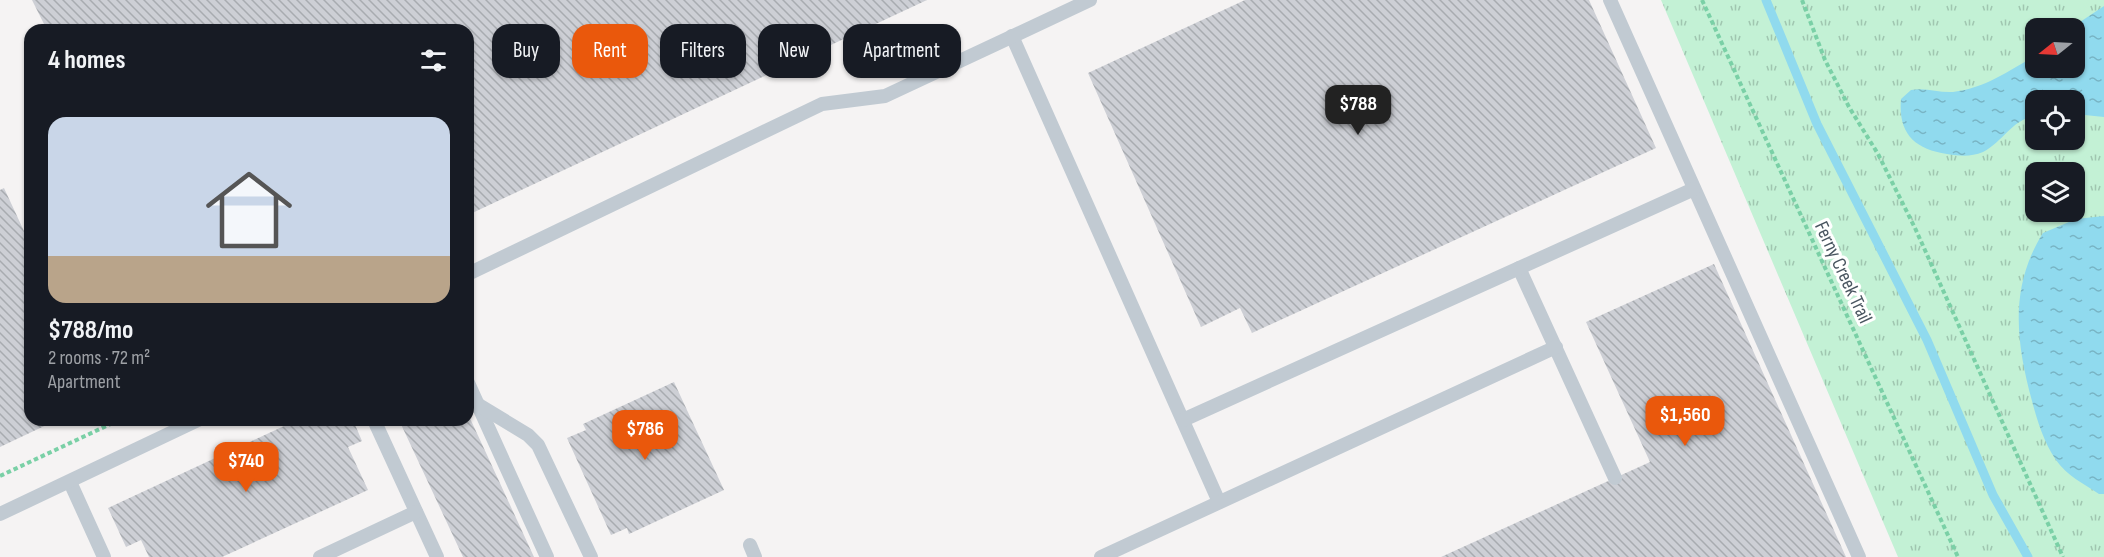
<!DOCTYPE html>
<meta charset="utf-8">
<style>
:root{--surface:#171b24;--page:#242831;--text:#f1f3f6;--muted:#9ea1a6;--line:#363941;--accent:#ea580c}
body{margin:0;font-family:"Sofia Sans Condensed",sans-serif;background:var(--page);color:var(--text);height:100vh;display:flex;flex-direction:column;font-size:22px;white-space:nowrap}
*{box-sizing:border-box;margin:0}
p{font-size:20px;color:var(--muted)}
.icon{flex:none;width:33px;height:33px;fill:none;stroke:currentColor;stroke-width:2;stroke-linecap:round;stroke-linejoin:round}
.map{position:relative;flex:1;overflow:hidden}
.drawer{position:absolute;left:24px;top:24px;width:450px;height:402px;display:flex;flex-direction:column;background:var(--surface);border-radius:18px;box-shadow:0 2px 4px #0004}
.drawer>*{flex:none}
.hud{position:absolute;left:492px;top:24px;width:570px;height:54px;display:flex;gap:12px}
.needle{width:39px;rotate:252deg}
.controls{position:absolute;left:2025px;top:18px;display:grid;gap:12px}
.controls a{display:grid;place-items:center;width:60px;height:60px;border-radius:12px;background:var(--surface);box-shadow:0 2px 4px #0004;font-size:30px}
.price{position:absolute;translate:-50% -51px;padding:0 14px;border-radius:12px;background:var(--accent);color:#fff;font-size:20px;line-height:39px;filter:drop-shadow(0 2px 3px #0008)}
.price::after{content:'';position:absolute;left:50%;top:36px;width:18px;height:14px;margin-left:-9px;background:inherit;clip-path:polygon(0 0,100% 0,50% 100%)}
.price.on{background:#222;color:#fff}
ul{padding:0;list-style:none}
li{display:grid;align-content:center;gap:12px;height:318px;padding:0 24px}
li+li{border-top:2px solid var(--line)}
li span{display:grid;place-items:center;height:186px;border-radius:18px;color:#555}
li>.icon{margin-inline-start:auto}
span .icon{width:108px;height:108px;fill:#fffc;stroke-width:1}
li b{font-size:26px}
h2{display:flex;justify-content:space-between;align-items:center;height:72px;padding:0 24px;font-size:26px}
.tag{padding:0 21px;border-radius:18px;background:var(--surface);box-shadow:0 2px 4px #0004;font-size:21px;line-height:54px}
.tag.on{background:var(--accent);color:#fff}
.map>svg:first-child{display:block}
.grass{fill:url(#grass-tufts);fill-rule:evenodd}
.water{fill:url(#water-ripples)}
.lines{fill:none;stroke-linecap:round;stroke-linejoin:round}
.stream{stroke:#90daee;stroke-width:9}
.building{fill:url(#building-back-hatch)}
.path{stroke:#7ad0a6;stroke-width:4;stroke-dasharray:4.5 3;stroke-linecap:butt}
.service{stroke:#c1cad2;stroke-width:14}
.labels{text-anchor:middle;stroke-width:6;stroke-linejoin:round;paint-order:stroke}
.street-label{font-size:20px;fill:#4a5661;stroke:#fff}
</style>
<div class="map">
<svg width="2104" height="557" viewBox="0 0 2104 557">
<defs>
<pattern id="grass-tufts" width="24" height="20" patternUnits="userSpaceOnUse" patternTransform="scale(1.5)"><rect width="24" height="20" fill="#c3f1d5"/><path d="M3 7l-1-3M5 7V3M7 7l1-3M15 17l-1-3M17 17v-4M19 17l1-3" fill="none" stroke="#a0c6b0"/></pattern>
<pattern id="water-ripples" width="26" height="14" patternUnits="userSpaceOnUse" patternTransform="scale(1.5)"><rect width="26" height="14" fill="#90daee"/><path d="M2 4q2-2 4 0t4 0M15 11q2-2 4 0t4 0" fill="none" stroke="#78b4c4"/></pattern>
<pattern id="building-back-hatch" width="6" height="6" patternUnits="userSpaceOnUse" patternTransform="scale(1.5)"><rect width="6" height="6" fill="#cdcfd5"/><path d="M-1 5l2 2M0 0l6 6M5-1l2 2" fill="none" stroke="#a8abb0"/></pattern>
</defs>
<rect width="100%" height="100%" fill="#f5f3f3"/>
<path class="grass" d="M1661,0H2104V557H1898ZM2036,28H2074V68H2036ZM2036,100H2074V140H2036ZM2036,172H2074V212H2036Z"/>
<g class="water">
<path d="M2104,6V117L2075,114L2074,100H2036L2035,116C2011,120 2004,141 1983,152C1971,157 1960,156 1947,154C1914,149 1898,133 1901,99L1911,90C1926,87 1939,93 1953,92C1986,88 2008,71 2035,56L2036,68H2074V28H2071Z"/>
<path d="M2104,216V494H2099C2084,484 2066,475 2056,460C2044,443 2037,420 2032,401C2016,342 2009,287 2043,233L2076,219Z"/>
</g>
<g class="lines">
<polyline class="stream" points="1766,0 1817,124 1927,340 1993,495 2028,557"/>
</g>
<g class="building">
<polygon points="32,0 927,0 468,215 468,30 47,30"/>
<polygon points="1245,0 1589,0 1656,148 1252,333 1240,308 1201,327 1088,73"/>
<polygon points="4,188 30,244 30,420 57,420 0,447 0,190"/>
<polygon points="1714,264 1846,557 1441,557 1650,462 1586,322"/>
<polygon points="674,382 724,490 629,534 627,528 611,535 567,438 586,430 583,424"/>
<polygon points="468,414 487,455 534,557 463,557 399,420 468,420"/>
<polygon points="297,420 353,420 362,441 348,447 368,490 222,557 149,557 141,540 126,547 108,508"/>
</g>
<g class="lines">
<g class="path">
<polyline points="1702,0 1958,557"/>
<polyline points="1802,0 1825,60 1849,107 1878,154 1915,228 2063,557"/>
<polyline points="0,476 119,420"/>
</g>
<g class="service">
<polyline points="1610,0 1859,557"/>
<polyline points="1012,36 1219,502"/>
<polyline points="1519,268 1615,478"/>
<polyline points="468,274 822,104 885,96 1090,0"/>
<polyline points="468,383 547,557"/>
<polyline points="477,404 528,435 538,445 591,557"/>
<polyline points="374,420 437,557"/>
<polyline points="1183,420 1694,189"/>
<polyline points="70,482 104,557"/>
<polyline points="0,514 198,420"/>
<polyline points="750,545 755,557"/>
<polyline points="320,557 416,512"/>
<polyline points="1101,557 1556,347"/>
</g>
</g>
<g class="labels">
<g class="street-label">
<text transform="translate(1844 272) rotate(65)" y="7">Ferny Creek Trail</text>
</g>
</g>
</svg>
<div class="controls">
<a><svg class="needle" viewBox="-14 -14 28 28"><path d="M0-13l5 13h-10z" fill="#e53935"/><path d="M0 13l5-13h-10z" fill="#9ea1a6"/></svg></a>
<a><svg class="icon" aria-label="locate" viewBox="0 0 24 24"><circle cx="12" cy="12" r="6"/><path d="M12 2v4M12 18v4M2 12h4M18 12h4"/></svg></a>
<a><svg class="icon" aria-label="layers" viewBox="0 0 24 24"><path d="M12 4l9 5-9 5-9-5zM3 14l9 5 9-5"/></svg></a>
</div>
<b class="price on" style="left:1358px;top:136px">$788</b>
<b class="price" style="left:1685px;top:447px">$1,560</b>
<b class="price" style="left:645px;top:461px">$786</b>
<b class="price" style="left:246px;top:493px">$740</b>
<div class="hud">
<a class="tag">Buy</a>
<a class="tag on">Rent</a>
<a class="tag">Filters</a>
<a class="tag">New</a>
<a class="tag">Apartment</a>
</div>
<section class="drawer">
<h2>4 homes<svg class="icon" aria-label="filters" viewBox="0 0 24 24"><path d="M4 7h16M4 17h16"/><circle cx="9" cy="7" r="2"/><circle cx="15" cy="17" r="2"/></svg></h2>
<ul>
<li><span style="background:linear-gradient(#c9d6e8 75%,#b9a48a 0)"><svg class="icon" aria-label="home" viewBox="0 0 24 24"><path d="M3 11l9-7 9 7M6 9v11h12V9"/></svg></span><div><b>$788/mo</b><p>2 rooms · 72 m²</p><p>Apartment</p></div></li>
</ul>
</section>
</div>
